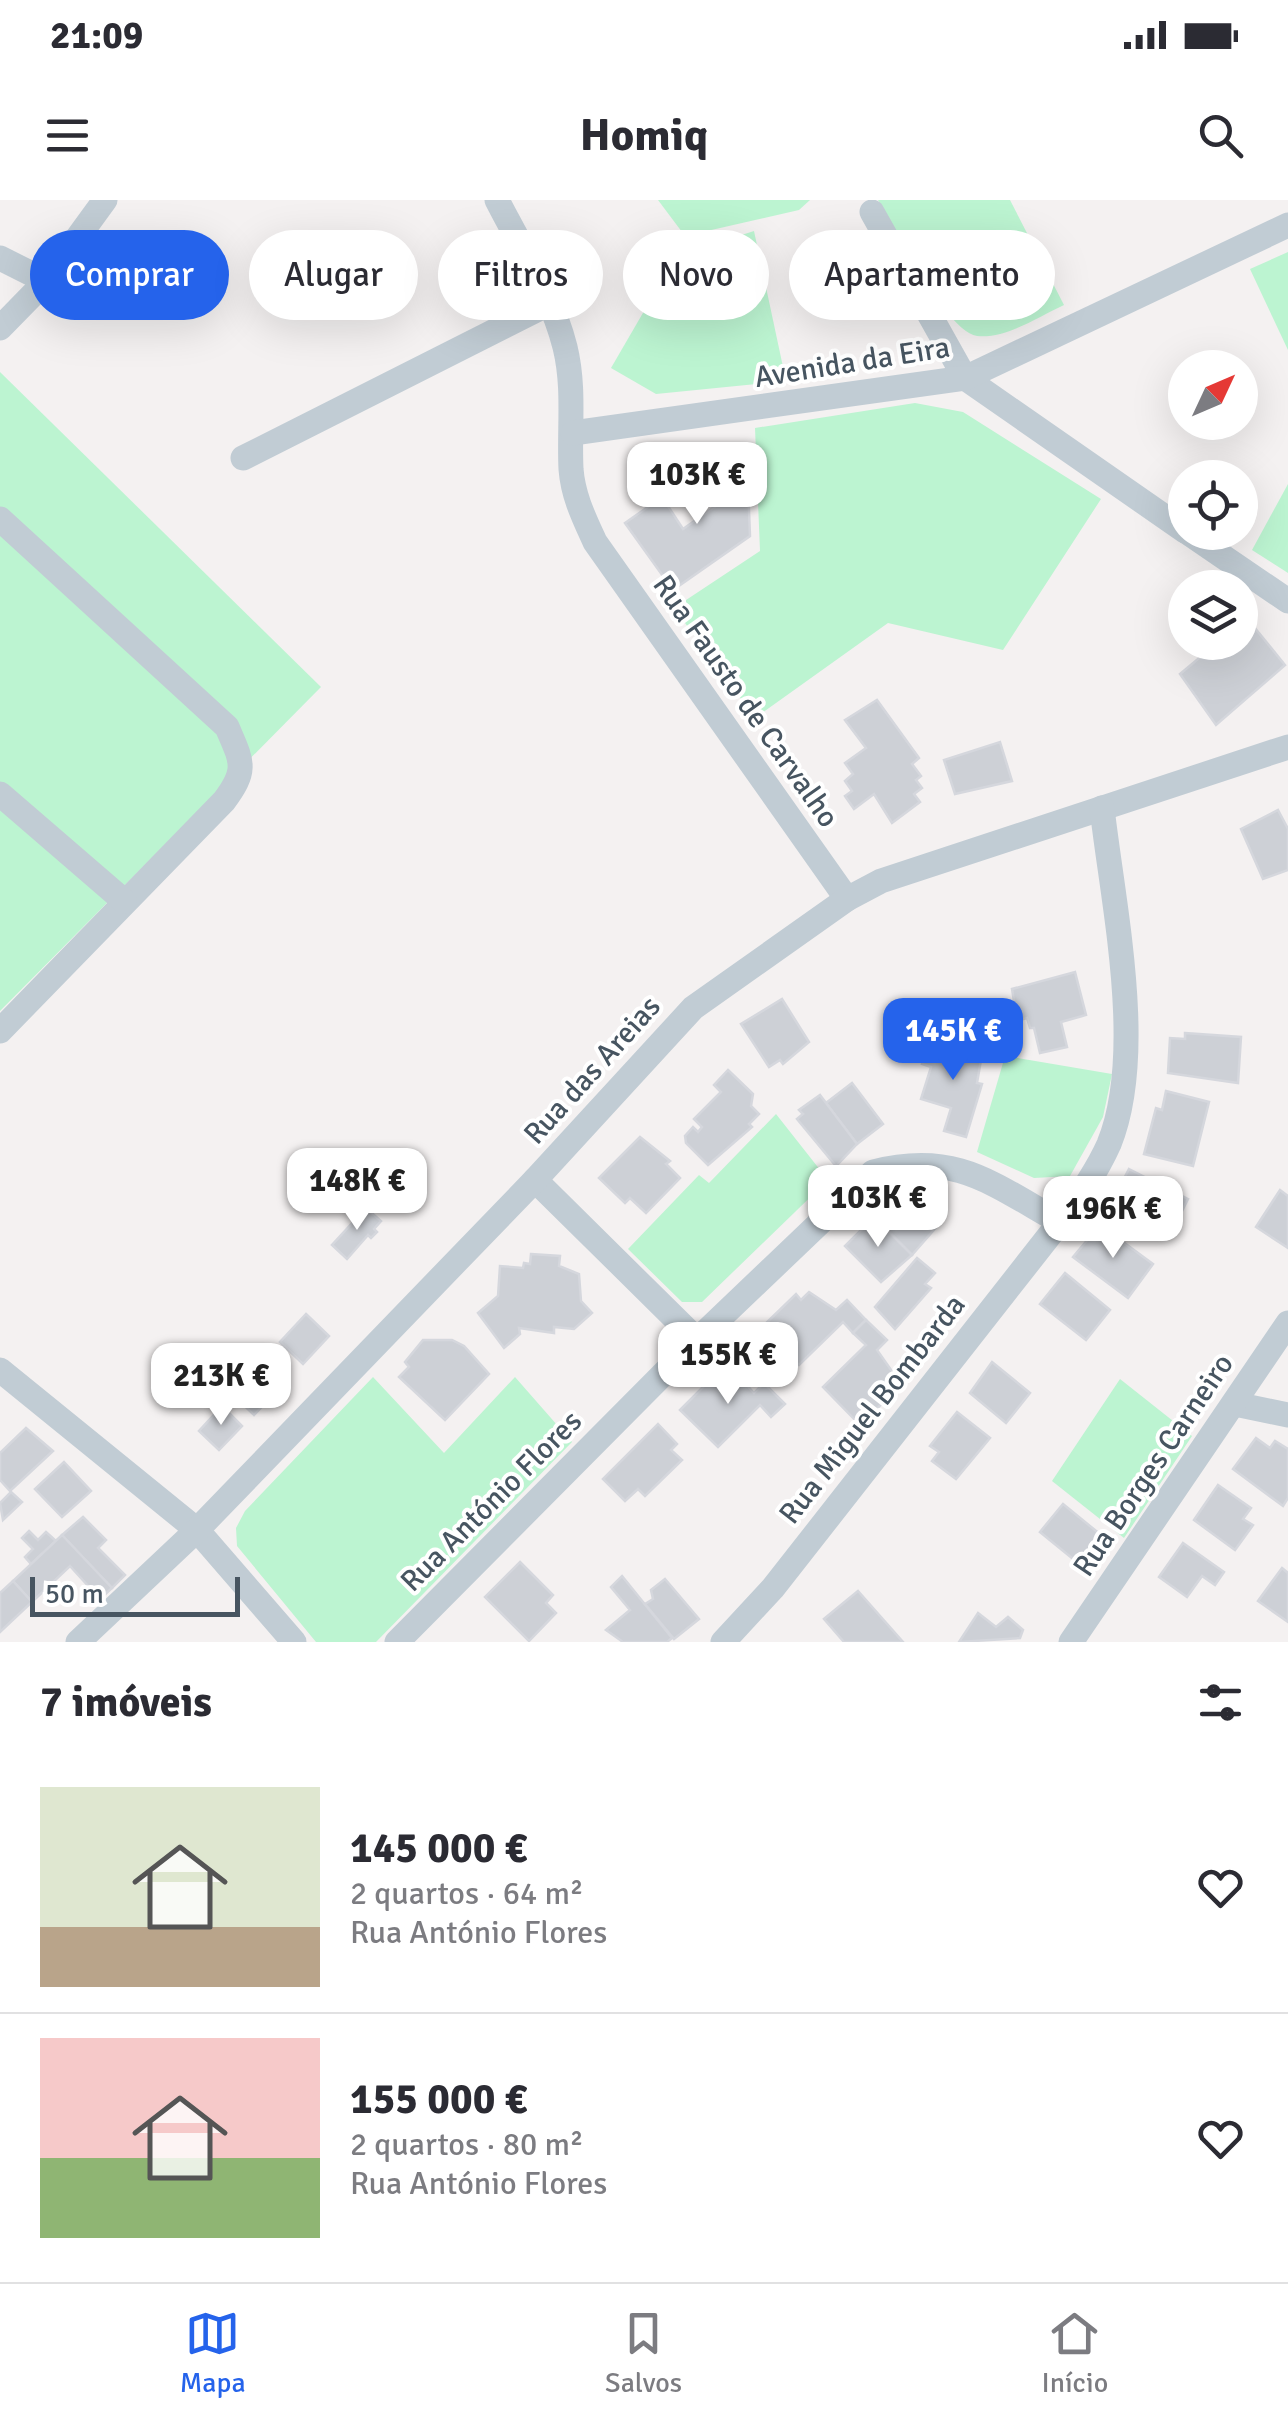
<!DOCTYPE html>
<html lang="pt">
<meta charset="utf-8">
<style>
:root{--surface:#fff;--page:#f2f2f3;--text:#2b2b33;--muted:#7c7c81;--line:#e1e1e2;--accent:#2563eb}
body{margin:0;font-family:Signika,sans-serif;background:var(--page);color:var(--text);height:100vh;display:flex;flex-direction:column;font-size:38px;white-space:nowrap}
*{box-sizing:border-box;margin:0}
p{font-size:32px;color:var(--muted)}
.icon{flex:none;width:55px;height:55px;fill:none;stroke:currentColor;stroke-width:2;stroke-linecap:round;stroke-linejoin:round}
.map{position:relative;height:1442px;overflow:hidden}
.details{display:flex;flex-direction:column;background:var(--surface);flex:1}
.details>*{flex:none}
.banner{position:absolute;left:30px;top:30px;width:1230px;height:90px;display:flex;gap:20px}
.needle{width:65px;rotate:46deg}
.controls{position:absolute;left:1168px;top:150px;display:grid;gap:20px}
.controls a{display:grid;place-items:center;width:90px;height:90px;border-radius:50%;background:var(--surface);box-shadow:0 10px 40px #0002;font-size:50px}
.scale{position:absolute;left:30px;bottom:25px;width:210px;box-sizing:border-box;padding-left:10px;border:5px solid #475561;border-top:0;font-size:28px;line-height:35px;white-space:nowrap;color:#475561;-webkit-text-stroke:8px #fff;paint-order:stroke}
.price{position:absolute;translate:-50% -85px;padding:0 22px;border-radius:20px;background:#fff;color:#222;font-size:32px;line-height:65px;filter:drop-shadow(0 2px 5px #0008)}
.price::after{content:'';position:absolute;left:50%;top:60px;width:30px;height:22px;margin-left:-15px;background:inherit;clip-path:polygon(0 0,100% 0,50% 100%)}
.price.active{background:var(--accent);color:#fff}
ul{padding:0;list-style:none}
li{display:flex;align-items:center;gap:30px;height:250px;padding:0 40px}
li+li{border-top:2px solid var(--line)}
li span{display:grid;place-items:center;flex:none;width:280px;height:200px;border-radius:0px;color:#555}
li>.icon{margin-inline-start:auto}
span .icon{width:120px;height:120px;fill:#fffc;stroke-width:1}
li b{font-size:42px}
h2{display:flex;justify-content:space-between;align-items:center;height:120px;padding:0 40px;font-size:42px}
.tag{padding:0 35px;border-radius:45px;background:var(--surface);box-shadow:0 10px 40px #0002;font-size:35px;line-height:90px}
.tag.active{background:var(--accent);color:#fff}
.status{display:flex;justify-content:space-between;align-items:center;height:70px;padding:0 50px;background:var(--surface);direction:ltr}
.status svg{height:28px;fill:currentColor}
header{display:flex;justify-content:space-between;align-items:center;height:130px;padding:0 40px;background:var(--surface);font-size:45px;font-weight:700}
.tab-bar{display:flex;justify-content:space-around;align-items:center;height:140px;border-top:2px solid var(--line);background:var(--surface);font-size:28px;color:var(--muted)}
.tab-bar a{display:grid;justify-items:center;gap:5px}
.tab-bar .active{color:var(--accent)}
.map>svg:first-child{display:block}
.green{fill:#bcf4d1}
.building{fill:#cdd0d6;stroke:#d5d7dd;stroke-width:2.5}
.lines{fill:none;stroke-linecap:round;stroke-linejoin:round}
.minor{stroke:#c1ccd4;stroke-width:25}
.labels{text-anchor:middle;stroke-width:8;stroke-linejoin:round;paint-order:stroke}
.street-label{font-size:30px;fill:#475561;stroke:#fff}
</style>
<div class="status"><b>21:09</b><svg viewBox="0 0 49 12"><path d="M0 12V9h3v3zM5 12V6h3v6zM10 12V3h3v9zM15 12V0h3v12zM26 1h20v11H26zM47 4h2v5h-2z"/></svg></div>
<header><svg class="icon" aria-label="menu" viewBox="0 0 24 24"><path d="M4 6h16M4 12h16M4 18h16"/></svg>Homiq<svg class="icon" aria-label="search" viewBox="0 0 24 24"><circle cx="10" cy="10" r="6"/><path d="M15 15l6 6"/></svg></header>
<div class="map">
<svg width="1288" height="1442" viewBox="0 0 1288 1442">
<rect width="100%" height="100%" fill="#f4f1f1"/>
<g class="green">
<polygon points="658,0 810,0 799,10 685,36"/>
<path d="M878,0H1010L1064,105C1038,117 1006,139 977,136C947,132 894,27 878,0Z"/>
<polygon points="754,31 786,181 656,194 611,168 676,56"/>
<polygon points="1288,52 1288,150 1250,69"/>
<polygon points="0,172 321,487 0,811"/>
<polygon points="915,203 963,212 1101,299 1003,450 888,423 755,518 674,408 760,351 755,228"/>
<polygon points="1288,284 1288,373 1252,350"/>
<polygon points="1005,856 1112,874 1103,917 1070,976 1034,978 977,952"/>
<polygon points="776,914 828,980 702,1102 682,1102 628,1049 699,975 709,983"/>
<polygon points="373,1177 444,1253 515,1177 572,1242 376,1442 316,1442 237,1346 236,1328 245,1311"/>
<polygon points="1120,1179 1192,1236 1124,1338 1052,1281"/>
</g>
<g class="building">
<polygon points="747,258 750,336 673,390 625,323 662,297 683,329 717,305 715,259"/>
<polygon points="1250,422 1285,465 1216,525 1180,474 1210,449 1209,442 1240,442 1240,429"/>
<polygon points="877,500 919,558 912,564 921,576 916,580 922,588 914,594 920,602 892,623 874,594 854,609 845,596 852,591 845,581 853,574 845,563 866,548 845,520"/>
<polygon points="1000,542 1012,581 955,594 944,560"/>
<polygon points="1278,610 1288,629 1288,670 1263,679 1241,629"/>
<polygon points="1075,772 1086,815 1061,822 1067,847 1040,853 1034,828 1030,828 1027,818 1020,820 1016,814 1012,789"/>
<polygon points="782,799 809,842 783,864 780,860 769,867 741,824"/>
<polygon points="1185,833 1241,837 1238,883 1168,873 1170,838 1185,839"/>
<polygon points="930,838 982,854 977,883 982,884 966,937 944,931 951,908 921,899 931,867 922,864"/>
<polygon points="728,870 753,894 751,906 759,914 749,924 752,927 708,965 686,943 685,936 693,927 698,932 702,927 694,919 721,892 714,885"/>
<polygon points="852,883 883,924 857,944 826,903"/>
<polygon points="1166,891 1209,902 1193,966 1144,954 1156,908 1162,910"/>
<polygon points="820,895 857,944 836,966 797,919 803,914 799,910"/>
<polygon points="640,937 670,961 666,964 680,978 646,1013 630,998 625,1003 599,978"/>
<polygon points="1129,969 1188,999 1173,1029 1113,1000"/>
<polygon points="903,988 939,1024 912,1055 874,1017"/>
<polygon points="1280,990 1288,996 1288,1048 1256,1027"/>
<polygon points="366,1008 381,1021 374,1029 377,1032 371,1038 368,1035 347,1059 332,1045"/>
<polygon points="874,1017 912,1055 881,1082 845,1046"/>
<polygon points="1100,1025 1153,1064 1128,1098 1073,1057"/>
<polygon points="531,1054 560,1056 559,1066 579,1074 581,1101 592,1113 574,1129 554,1127 554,1133 519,1128 520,1134 504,1148 478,1113 498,1096 500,1066 523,1068 524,1063 530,1064"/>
<polygon points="917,1058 935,1073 925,1084 931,1088 895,1129 875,1107"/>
<polygon points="1065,1073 1110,1110 1086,1140 1040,1104"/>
<polygon points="809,1092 836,1110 847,1100 866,1120 853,1133 843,1122 799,1165 762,1127 796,1094 801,1100"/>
<polygon points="306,1114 329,1136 303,1164 280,1142"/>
<polygon points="866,1120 887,1140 877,1150 896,1177 887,1185 894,1192 860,1225 823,1187 866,1145 853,1133"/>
<polygon points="423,1140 452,1140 464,1146 489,1174 445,1220 399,1177 409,1167 405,1162"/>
<polygon points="992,1162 1030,1193 1006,1223 970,1193"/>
<polygon points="254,1170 277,1191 254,1215 232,1194"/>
<polygon points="726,1174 736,1185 742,1180 754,1193 764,1183 785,1204 771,1217 760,1205 718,1247 680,1210 713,1177 718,1181"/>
<polygon points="222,1206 242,1226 219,1250 199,1231"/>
<polygon points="957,1212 990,1238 956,1279 932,1261 939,1252 930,1246"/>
<polygon points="658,1224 677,1244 671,1250 682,1260 645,1296 638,1289 625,1301 603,1279"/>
<polygon points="26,1228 53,1251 10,1291 0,1280 0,1253"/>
<polygon points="1256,1238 1270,1248 1275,1241 1288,1249 1288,1298 1283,1306 1233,1269"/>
<polygon points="64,1262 91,1291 62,1317 35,1289"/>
<polygon points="1218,1285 1251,1308 1243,1319 1253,1325 1235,1350 1194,1320"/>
<polygon points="11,1292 22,1302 3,1320 0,1303"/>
<polygon points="1063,1304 1101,1335 1078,1363 1040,1332"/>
<polygon points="83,1317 106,1340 98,1348 125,1375 112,1388 62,1335"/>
<polygon points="29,1331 38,1340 46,1332 56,1341 31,1364 25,1357 33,1349 22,1338"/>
<polygon points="62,1335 112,1388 100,1399 70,1366 32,1402 13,1381"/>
<polygon points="1183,1343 1224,1372 1215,1385 1202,1376 1187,1397 1159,1377"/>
<polygon points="520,1362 553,1395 546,1403 556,1413 529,1441 485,1397"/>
<polygon points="1282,1368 1288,1373 1288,1422 1258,1401"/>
<polygon points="622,1376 672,1438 667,1442 623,1442 606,1430 630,1410 611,1387"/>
<polygon points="665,1379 699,1419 674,1439 645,1404 653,1399 651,1390"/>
<polygon points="13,1381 32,1402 0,1432 0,1393"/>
<polygon points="858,1391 903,1442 844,1442 824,1419"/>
<polygon points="978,1413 996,1427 1008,1417 1023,1430 1020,1438 959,1442"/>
</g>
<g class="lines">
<g class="minor">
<path d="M497,0C521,47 552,95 565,147C575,188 569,228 571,269C573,296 584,318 595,342L847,699"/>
<polyline points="872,12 965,178 1185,331"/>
<polyline points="0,58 46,81"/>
<polyline points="0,128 46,81 105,0"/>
<polyline points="573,233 965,178 1288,25"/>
<polyline points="243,258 550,103"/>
<path d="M0,319L227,527C242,562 248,569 224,601L0,831"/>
<polyline points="1187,332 1288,401"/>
<polyline points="0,594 124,701"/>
<polyline points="535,980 697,1140"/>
<polyline points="0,1170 197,1330 294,1442"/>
<polyline points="1235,1204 1288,1215"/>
<polyline points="78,1442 197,1330 535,980 693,808 847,699 881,681 1288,547"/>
<path d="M397,1442L697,1140L873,972C955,951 991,983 1060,1022"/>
<path d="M723,1442L773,1388L1060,1022C1079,997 1096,973 1109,944C1146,853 1113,705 1102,608"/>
<polyline points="1071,1442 1288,1123"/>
</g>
</g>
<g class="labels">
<g class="street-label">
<text transform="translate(852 162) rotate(-9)" y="10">Avenida da Eira</text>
<text transform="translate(746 501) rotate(55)" y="10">Rua Fausto de Carvalho</text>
<text transform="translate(592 870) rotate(-48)" y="10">Rua das Areias</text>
<text transform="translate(872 1209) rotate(-52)" y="10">Rua Miguel Bombarda</text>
<text transform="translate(1153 1265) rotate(-56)" y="10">Rua Borges Carneiro</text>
<text transform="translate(491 1301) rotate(-45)" y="10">Rua António Flores</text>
</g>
</g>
</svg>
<div class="controls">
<a><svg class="needle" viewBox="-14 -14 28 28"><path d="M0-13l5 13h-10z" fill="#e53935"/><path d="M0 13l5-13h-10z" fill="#7c7c81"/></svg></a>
<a><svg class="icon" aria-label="locate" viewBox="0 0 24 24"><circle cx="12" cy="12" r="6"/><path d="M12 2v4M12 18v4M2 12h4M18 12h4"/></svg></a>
<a><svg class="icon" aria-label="layers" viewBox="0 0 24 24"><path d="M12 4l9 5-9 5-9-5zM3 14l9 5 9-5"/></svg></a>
</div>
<div class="scale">50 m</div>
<b class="price" style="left:697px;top:327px">103K €</b>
<b class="price active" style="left:953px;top:883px">145K €</b>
<b class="price" style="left:357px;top:1033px">148K €</b>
<b class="price" style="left:878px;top:1050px">103K €</b>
<b class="price" style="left:1113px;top:1061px">196K €</b>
<b class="price" style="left:728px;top:1207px">155K €</b>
<b class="price" style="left:221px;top:1228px">213K €</b>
<div class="banner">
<a class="tag active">Comprar</a>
<a class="tag">Alugar</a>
<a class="tag">Filtros</a>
<a class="tag">Novo</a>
<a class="tag">Apartamento</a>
</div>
</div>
<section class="details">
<h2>7 imóveis<svg class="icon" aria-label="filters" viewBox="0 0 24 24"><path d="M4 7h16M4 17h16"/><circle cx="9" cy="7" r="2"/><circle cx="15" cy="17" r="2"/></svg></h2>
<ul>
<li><span style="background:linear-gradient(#dfe7d0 70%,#b9a48a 0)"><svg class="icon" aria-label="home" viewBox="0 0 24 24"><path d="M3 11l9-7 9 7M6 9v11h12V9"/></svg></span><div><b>145 000 €</b><p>2 quartos · 64 m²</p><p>Rua António Flores</p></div><svg class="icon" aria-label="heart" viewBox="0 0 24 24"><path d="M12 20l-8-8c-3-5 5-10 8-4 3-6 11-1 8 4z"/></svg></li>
<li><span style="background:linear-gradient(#f6c9c9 60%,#8fb573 0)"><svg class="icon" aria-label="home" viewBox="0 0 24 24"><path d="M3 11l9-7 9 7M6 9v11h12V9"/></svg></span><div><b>155 000 €</b><p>2 quartos · 80 m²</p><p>Rua António Flores</p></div><svg class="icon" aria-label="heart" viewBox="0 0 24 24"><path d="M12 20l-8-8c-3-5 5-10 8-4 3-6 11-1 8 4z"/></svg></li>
</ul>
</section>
<nav class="tab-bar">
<a class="active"><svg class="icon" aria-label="map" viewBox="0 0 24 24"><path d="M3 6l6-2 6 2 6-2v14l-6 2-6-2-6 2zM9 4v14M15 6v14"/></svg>Mapa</a>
<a><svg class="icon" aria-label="saved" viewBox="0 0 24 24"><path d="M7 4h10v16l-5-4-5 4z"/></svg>Salvos</a>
<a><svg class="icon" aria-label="home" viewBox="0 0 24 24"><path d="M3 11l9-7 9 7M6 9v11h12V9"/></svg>Início</a>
</nav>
